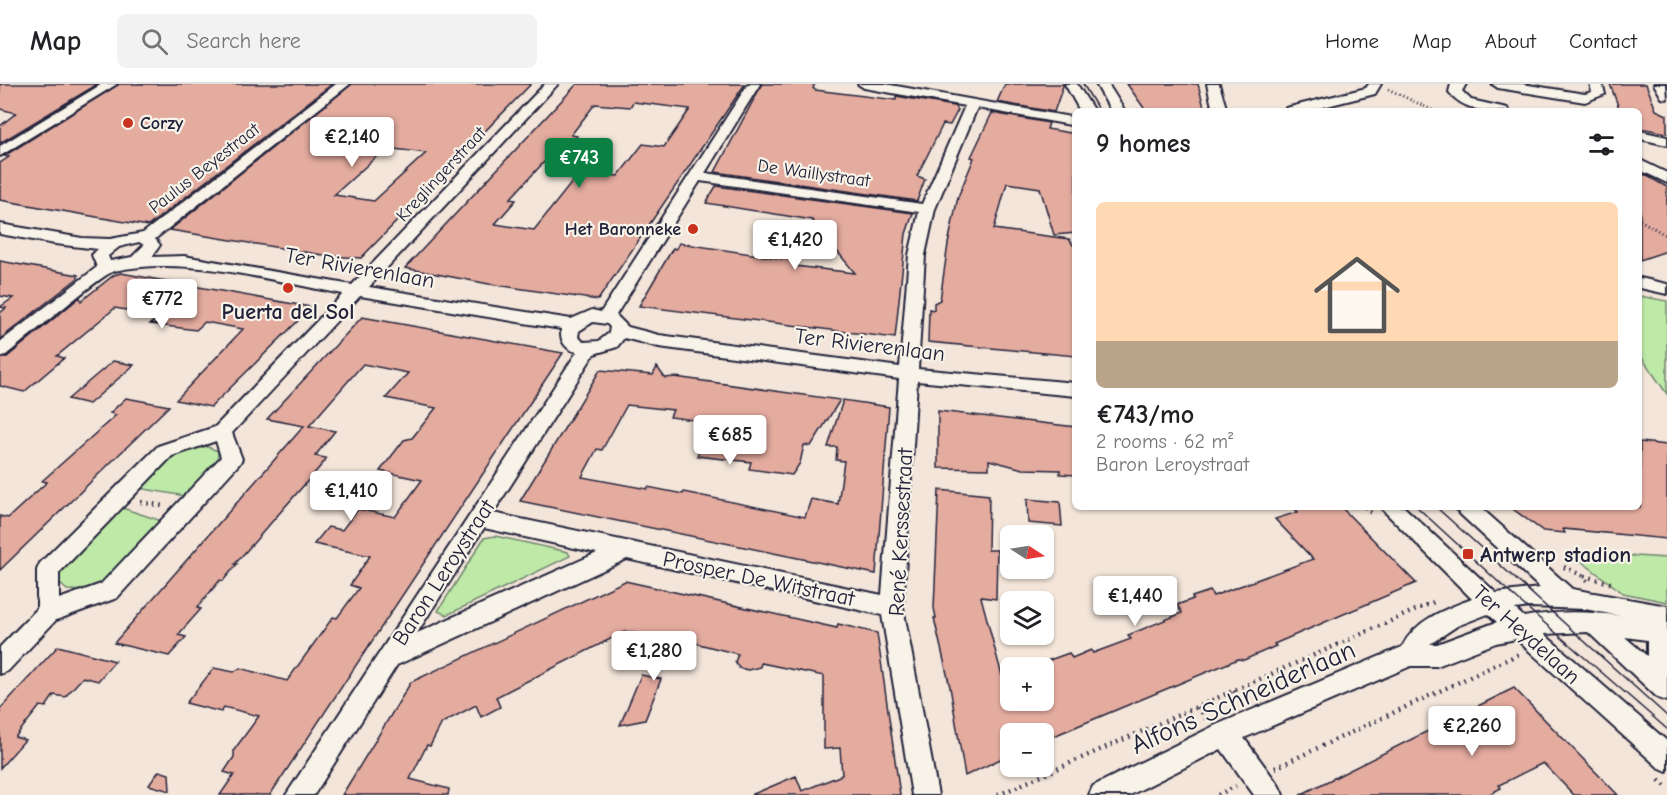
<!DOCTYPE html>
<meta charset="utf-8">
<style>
:root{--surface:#fff;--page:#f2f2f2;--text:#202124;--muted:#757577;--line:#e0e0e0;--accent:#0b8043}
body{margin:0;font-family:"Comic Neue",sans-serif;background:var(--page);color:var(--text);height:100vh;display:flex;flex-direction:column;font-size:22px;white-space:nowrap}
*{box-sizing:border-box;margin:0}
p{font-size:20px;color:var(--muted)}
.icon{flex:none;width:33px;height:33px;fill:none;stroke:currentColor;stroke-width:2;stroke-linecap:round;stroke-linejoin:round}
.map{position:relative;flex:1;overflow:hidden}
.drawer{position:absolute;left:1072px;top:24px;width:570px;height:402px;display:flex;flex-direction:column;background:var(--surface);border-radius:9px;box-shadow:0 2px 4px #0004}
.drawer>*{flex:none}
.needle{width:39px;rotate:102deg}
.tools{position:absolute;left:1000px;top:441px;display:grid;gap:12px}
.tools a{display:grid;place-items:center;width:54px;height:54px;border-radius:9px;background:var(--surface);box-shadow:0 2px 4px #0004;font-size:30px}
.price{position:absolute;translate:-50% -51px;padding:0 14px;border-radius:6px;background:#fff;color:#222;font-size:20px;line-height:39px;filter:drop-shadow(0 2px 3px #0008)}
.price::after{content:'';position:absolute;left:50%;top:36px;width:18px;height:14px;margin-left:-9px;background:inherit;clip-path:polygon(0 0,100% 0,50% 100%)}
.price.active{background:var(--accent);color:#fff}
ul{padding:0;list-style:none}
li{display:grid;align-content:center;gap:12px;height:318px;padding:0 24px}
li span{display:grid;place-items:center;height:186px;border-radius:9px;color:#555}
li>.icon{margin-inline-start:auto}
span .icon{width:108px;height:108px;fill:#fffc;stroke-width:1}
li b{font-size:26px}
h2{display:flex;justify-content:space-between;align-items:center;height:72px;padding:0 24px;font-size:26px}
header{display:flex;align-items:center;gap:36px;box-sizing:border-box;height:84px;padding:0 30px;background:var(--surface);border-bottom:2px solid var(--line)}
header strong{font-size:28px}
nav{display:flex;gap:33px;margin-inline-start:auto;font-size:21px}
.search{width:420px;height:54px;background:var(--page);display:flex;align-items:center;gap:15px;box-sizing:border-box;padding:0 21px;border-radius:9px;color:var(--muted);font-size:22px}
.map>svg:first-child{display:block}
.green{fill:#bee9a7;stroke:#708671;stroke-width:1.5}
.building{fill:#e4ab9f;stroke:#22223b;stroke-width:1.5;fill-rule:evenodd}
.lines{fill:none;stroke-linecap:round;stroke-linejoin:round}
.minor-casing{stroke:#22223b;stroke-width:4}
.path-far1{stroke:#22223b;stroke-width:3;stroke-dasharray:1 3;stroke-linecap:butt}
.path{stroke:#22223b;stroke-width:4.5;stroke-dasharray:1.5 5;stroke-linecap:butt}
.minor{fill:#f7f3e8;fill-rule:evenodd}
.tram{stroke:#22223b;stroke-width:1.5}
.poi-dot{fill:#c8321e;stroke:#f7f3e8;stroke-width:2}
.labels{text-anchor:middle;stroke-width:4.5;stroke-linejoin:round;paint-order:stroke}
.far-poi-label{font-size:18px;font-weight:bold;fill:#22223b;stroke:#f7f3e8;text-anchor:start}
.far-street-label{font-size:18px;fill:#22223b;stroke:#f7f3e8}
.street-label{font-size:22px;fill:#22223b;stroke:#f7f3e8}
.poi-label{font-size:22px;font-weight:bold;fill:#22223b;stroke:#f7f3e8}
.near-street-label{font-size:27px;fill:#22223b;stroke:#f7f3e8}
</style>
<header>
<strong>Map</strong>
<div class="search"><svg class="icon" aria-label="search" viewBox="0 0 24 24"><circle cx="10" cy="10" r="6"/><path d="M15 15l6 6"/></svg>Search here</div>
<nav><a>Home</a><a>Map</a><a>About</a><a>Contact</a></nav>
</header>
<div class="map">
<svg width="1667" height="711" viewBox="0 0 1667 711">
<rect width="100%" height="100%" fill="#f3e5d9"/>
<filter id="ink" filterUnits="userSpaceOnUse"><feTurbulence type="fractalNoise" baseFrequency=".0167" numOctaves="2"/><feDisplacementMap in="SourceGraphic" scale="12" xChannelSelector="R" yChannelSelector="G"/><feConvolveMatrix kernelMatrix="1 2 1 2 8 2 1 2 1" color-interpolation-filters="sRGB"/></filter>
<g filter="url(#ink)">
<g class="green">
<polygon points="1640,212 1667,217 1667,310 1640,271"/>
<path d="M205,362L218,367L217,384L191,413L138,404C162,379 168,364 205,362Z"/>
<polygon points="119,423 168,439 115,494 89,507 67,506 58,498 63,482"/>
<polygon points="495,452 568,468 570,472 447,531 438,527 484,454"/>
<polygon points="1569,468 1667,474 1667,518 1623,509"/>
</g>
<g class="building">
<polygon points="0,0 98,0 0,59 0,42 16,29 0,25"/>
<polygon points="119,0 332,0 148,142 0,116 0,79 9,73 4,72"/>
<path d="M352,0H531L361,174L329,172L170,146ZM386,64L426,69L374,117L334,111Z"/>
<path d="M577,0H745L598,216L489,200L405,184ZM633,18L690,25L664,63L643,60L618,92L581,87L534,146L495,140L516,116L510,115L544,78L554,79L577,52L571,51L595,20L630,23Z"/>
<polygon points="762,0 815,0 813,4 815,6 896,16 896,12 954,22 958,26 950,41 943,40 917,92 925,95 917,117 715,88"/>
<polygon points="1005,0 1063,0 1063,2 1054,28 997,18"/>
<polygon points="1127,0 1198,0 1205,27 1146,27"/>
<polygon points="1610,0 1646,0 1656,26 1667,31 1667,49 1640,44 1640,27 1620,27"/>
<polygon points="992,29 1049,39 1047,45 1076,50 1076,149 1054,151 1040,104 1007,99 994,145 1069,155 1076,165 1076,272 928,258 929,225 934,226 934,219 940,216 948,160 958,113 974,74 971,73"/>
<polygon points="1640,88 1667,103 1667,167 1640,176"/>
<polygon points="716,102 913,129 906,150 895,254 639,222 673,164 676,165 679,159 797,177 795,182 855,189 827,155 826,147 819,145 812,136 706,119"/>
<polygon points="0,177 78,191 78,194 0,255 0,229 6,224 0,223 13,214 0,212"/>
<polygon points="121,189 310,223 310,225 211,323 176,316 243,245 205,238 196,246 150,240 160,232 115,224 57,272 64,274 24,308 0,302 0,275 7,273 80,213 81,217 114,191"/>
<polygon points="362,233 563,269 270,711 220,711 234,691 224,688 234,673 234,666 259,632 224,623 221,628 186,619 214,584 234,588 240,584 287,597 333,533 337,534 359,504 350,501 370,472 314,460 328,443 342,446 358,425 395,433 422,396 380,387 404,356 412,354 436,324 386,314 408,289 363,280 309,342 335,347 315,372 326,374 325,377 235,480 237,480 223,497 220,496 197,524 201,525 178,551 186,553 169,572 114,559 304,342 267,335"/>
<polygon points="113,277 134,281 89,320 68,315"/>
<polygon points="657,283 665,294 675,293 840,316 811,362 804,361 800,379 792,391 749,385 751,378 697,372 709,338 670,333 673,326 627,321 602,366 597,365 582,393 647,405 648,403 683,410 684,408 805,433 811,415 838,420 844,377 836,376 837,363 828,363 843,316 889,323 876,490 520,417 600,286 653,291"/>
<polygon points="126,314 169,322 0,486 0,432 8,434 47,398 42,397 116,331 110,329"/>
<polygon points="938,327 1076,343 1076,391 1060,390 1060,386 1023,385 989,376 989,385 938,384"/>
<polygon points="1640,358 1667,361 1667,455 1563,445 1565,449 1543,447 1510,423 1640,423"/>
<polygon points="939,406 989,411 988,466 997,466 996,515 981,513 1002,592 1011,588 1011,616 1044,616 1044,578 1069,569 1072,574 1091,566 1093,569 1131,555 1128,551 1182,529 1177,521 1193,515 1192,513 1210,507 1213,512 1313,475 1275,435 1298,428 1293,423 1341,423 1416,499 1274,560 1276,562 1244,576 1238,575 1044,656 1044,650 1011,650 1011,670 965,692 950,603 934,534 936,534 934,524"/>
<polygon points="1027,415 1060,418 1062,442 1028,439"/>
<polygon points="625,497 837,544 838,540 877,549 900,711 751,711 796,692 802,707 842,691 840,664 824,665 824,592 761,579 760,583 748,586 739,584 735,578 738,570 679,555 677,560 626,547 496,613 500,623 481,633 476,621 442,639 430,662 427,661 410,695 449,705 448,711 342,711 411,598"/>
<polygon points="58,562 115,577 98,597 83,593 65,613 54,611 46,623 40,622 15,653 25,656 0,684 0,625"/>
<polygon points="641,591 661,595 645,636 620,641"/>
<polygon points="1514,604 1618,711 1574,711 1543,679 1499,701 1501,704 1488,711 1300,711"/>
<polygon points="159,687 169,690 170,707 149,701"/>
</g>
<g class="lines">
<g class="minor-casing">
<g id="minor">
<polygon points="102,0 117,0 0,72 0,62"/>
<path d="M336,0H350L155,155L160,161L152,173L184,172L352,201L545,0H558L369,203L571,235L592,226L601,228L748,0H760L705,89L922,120L965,22L864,4L858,0H885L1076,34V42L977,24L935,125L925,171L918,285L1076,299V312L917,297L903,523L938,711H912L882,531L627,475L397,581L314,711H286L577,268C565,265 560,257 561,245L360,212L232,349L242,375L239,380L117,514L56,536L8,587L0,590V563L37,525V486L40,479L158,362L215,343L343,210C271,197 186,171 114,187C103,189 22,259 6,271L0,273V258L97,183L92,171L98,165L55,160L0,150V140L82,154L110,155L143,149ZM700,97L919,128L909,171L900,283L659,251L628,243L616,231ZM139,158L144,161L132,173L110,177L108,172L119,163ZM593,238L607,240L610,243L609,249L599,257L584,258L578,253L579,247ZM624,254L659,263L899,295L882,511L493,429L594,270L617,263ZM216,357L221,373L101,500L59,515V489L172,372ZM484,444L597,469L417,549Z"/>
<polygon points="1065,0 1077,0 1094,27 1080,27"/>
<polygon points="1096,0 1108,0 1125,27 1111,27"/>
<polygon points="1207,0 1219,0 1227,27 1213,27"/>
<polygon points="1369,0 1381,0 1375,10 1307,27 1284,27 1286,24 1366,4"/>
<path d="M1451,0H1466L1462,7L1471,16L1507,24L1509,27C1485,27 1464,27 1449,8Z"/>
<polygon points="1492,0 1522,0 1585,10 1592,8 1590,0 1602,0 1605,10 1585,18 1498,4"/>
<polygon points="1654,0 1666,0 1667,15 1662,14"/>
<polygon points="1640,47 1667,53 1667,61 1640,55"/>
<polygon points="1640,76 1667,89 1667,99 1640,86"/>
<polygon points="1640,194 1667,200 1667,210 1640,204"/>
<path d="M1380,423H1404L1496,509L1540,504L1459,429L1456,423H1480L1572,505L1667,522V617L1658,614L1588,548L1544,550L1667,657V687L1658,683L1516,555L1496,559L1437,582H1411L1244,654L1279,702L1283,711H1254L1221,665L1130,711H1089L1093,702L1216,641L1402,563C1415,536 1445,525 1472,515ZM1530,523L1585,525L1620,532C1587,527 1557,527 1524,533L1515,525ZM1488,530L1497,538L1437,560H1430L1457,542ZM1625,553L1647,556V572Z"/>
</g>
</g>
<g class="path-far1">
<polyline points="1388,5 1434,27"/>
<polyline points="1640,136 1667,152"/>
</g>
<g class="path">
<polyline points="141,418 163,422"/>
<polyline points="1365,423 1372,430"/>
<polyline points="1564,483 1584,492 1587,497"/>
<polyline points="1584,492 1614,500"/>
<polyline points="1234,607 1244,621"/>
<polyline points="1198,623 1207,636"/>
<polyline points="1275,684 1519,570"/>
<polyline points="1659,696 1667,704"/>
<polyline points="998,711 1436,517"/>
<polyline points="1218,711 1236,702"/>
</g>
<use href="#minor" class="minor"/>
<g class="tram">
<polyline points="1083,0 1099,27"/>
<polyline points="1417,423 1518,516 1667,645"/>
<polyline points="1436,423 1667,632"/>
</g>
</g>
</g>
<g class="poi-dot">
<circle cx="128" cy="39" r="6"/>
<circle cx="693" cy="145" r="6"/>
<circle cx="288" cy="204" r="6"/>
<rect x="1462" y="464" width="12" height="12" rx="3"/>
</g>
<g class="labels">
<g class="far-poi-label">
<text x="140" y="45">Corzy</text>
<text x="681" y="151" text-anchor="end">Het Baronneke</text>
</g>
<g class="far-street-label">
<text transform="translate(204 84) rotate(-38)" y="6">Paulus Beyestraat</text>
<text transform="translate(814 89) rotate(8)" y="6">De Waillystraat</text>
<text transform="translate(441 90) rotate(-47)" y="6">Kreglingerstraat</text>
</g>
<g class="street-label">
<text transform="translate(360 183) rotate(10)" y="8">Ter Rivierenlaan</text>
<text transform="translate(870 260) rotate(7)" y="8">Ter Rivierenlaan</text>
<text transform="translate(900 448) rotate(-87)" y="8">René Kerssestraat</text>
<text transform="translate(443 488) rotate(-57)" y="8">Baron Leroystraat</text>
<text transform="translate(759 494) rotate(12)" y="8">Prosper De Witstraat</text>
<text transform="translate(1527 550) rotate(42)" y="8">Ter Heydelaan</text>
</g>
<g class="poi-label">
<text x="288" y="235">Puerta del Sol</text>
<text x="1480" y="478" text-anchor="start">Antwerp stadion</text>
</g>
<g class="near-street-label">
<text transform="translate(1243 613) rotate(-24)" y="9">Alfons Schneiderlaan</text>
</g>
</g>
</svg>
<div class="tools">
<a><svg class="needle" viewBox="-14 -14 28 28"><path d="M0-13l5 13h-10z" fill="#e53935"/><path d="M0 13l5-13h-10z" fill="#757577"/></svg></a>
<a><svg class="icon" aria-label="layers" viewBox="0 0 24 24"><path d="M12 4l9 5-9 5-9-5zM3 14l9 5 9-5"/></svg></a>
<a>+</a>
<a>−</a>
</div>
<b class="price" style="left:352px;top:84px">€2,140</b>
<b class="price active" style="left:579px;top:105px">€743</b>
<b class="price" style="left:795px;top:187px">€1,420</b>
<b class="price" style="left:162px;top:246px">€772</b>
<b class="price" style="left:730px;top:382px">€685</b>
<b class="price" style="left:351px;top:438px">€1,410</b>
<b class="price" style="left:1135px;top:543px">€1,440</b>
<b class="price" style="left:654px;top:598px">€1,280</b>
<b class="price" style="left:1472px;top:673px">€2,260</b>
<section class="drawer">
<h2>9 homes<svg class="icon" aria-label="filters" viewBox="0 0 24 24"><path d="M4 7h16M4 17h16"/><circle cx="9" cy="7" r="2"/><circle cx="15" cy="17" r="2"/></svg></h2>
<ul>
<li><span style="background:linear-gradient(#ffd9b3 75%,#b9a48a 0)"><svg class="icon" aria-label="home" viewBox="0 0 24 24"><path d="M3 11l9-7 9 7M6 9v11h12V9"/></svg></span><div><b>€743/mo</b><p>2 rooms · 62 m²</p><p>Baron Leroystraat</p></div></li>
</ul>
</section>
</div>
